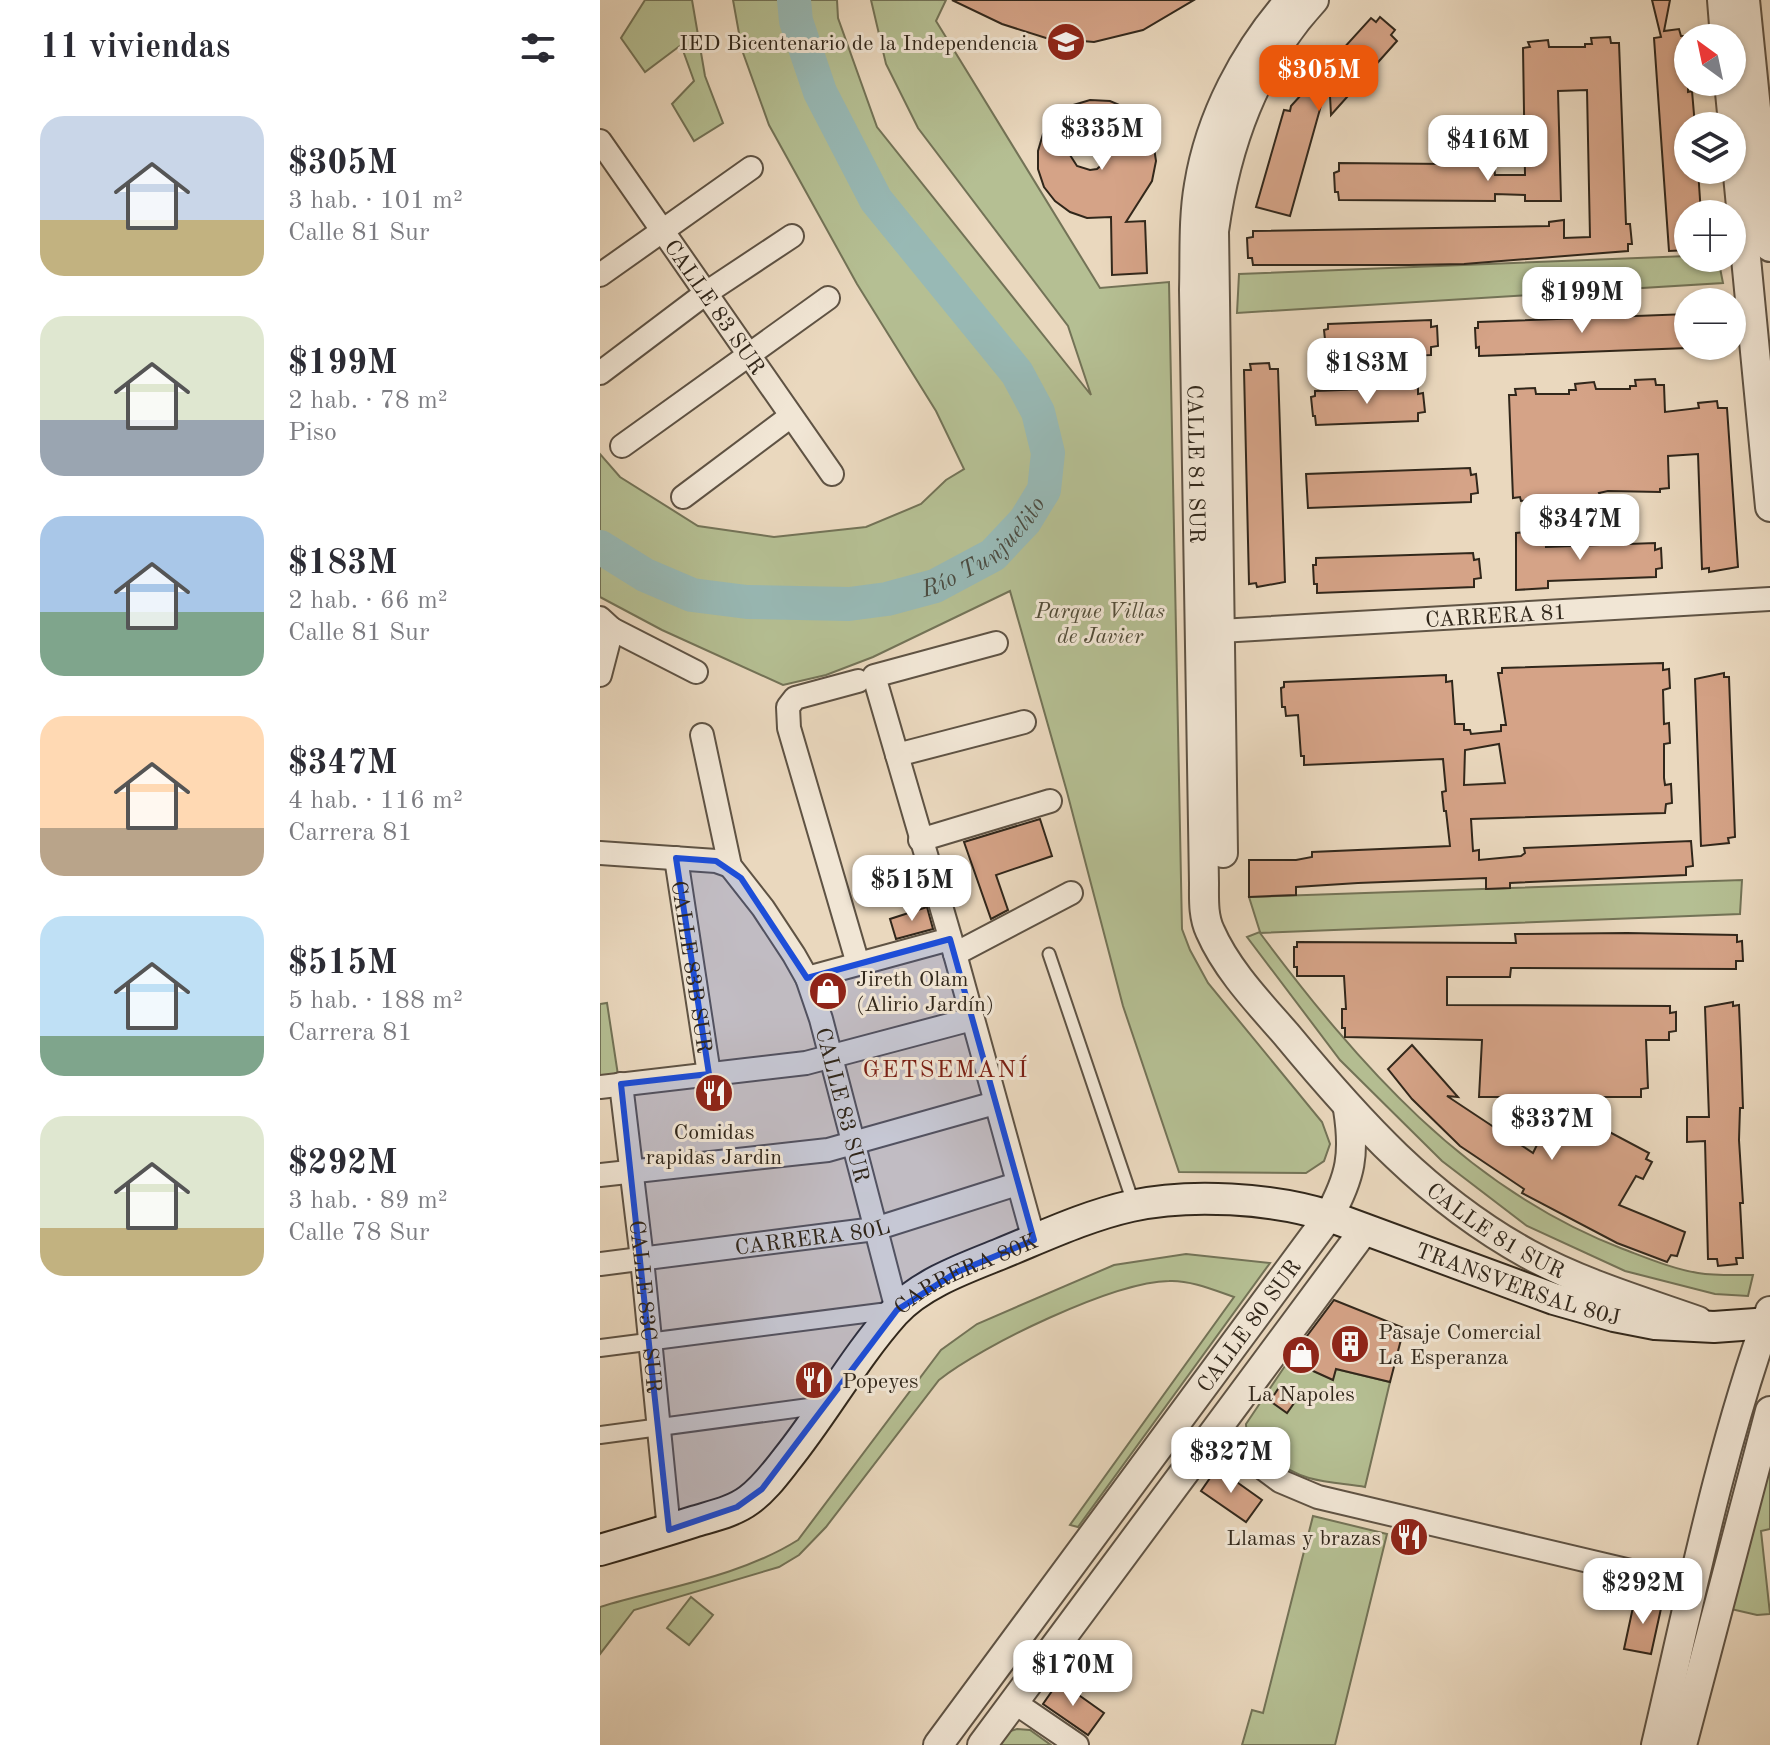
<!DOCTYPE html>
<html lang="es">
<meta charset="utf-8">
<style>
:root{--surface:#fff;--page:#f2f2f3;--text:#2b2b33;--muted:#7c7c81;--accent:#ea580c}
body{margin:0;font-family:"Old Standard TT",serif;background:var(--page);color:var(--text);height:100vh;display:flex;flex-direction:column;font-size:30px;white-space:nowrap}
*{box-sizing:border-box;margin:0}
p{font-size:26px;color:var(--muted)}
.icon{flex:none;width:44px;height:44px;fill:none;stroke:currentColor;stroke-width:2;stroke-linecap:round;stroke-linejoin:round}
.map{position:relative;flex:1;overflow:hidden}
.sheet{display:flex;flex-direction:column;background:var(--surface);width:600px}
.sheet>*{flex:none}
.needle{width:52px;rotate:327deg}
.buttons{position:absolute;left:1074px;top:24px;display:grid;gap:16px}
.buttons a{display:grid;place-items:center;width:72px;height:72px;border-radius:50%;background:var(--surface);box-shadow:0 2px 6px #0004;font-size:40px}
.price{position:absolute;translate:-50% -68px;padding:0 18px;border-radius:16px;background:#fff;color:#222;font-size:26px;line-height:52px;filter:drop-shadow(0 2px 4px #0008)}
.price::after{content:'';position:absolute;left:50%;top:48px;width:24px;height:18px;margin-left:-12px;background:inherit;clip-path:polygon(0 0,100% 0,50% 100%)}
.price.active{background:var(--accent);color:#fff}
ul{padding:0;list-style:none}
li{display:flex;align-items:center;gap:24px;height:200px;padding:0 40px}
li span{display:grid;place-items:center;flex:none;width:224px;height:160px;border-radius:24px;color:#555}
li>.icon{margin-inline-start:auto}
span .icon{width:96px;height:96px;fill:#fffc;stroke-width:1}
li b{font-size:34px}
h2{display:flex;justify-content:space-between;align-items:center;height:96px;padding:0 40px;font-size:34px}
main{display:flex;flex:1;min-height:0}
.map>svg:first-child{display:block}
.green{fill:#b5bf93;stroke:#737357;stroke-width:2}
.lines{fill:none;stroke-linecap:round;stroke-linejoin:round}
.river{stroke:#98b9b5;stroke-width:34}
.building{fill:#d5a387;stroke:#31271b;stroke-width:2;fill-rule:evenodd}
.service-casing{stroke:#5f5344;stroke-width:15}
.pedestrian-casing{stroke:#5f5344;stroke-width:20}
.minor-casing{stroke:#5f5344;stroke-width:26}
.tertiary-casing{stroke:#5f5344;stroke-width:32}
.secondary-casing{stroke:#31271b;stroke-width:34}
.service{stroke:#f1e6d5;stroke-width:11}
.pedestrian{stroke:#f1e6d5;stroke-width:16}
.minor{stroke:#f1e6d5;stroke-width:22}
.tertiary{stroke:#f1e6d5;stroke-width:28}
.secondary{stroke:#f1e6d5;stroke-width:30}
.marked{fill:#1d4ed8;fill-opacity:0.2;stroke:#1d4ed8;stroke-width:6;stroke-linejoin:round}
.labels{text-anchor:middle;stroke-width:6;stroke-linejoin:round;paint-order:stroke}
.poi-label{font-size:22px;fill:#31271b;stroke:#f1e6d5;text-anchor:start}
.street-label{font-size:22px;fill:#31271b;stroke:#f1e6d5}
.park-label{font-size:22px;font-style:italic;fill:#524d39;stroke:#f1e6d5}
.water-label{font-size:24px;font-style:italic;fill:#4b4c42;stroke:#f1e6d5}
.neighbourhood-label{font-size:24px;letter-spacing:2px;fill:#7a1f14;stroke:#f1e6d5}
</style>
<main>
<section class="sheet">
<h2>11 viviendas<svg class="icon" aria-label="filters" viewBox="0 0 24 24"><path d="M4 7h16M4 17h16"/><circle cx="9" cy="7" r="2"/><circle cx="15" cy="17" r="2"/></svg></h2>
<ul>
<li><span style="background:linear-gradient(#c9d6e8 65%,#c2b280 0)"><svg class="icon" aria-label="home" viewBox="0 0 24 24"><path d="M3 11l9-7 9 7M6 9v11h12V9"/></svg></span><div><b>$305M</b><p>3 hab. · 101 m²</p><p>Calle 81 Sur</p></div></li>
<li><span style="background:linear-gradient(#dfe7d0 65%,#9aa5b1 0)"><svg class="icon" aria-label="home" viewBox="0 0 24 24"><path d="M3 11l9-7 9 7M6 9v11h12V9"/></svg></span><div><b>$199M</b><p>2 hab. · 78 m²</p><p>Piso</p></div></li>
<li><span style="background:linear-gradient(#a9c7e8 60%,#7fa58c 0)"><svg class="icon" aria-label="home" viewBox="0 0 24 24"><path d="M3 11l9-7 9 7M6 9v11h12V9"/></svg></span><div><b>$183M</b><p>2 hab. · 66 m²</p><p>Calle 81 Sur</p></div></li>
<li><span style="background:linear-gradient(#ffd9b3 70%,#b9a48a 0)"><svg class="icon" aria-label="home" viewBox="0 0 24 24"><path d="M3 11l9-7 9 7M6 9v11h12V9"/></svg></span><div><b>$347M</b><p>4 hab. · 116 m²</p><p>Carrera 81</p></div></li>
<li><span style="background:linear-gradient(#bfe0f5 75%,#7fa58c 0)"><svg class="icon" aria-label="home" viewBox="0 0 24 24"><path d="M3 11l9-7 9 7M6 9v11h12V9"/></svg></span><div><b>$515M</b><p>5 hab. · 188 m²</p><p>Carrera 81</p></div></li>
<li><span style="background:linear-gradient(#dfe7d0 70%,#c2b280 0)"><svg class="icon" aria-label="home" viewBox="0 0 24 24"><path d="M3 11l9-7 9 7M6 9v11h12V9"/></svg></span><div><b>$292M</b><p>3 hab. · 89 m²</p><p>Calle 78 Sur</p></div></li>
</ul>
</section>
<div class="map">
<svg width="1170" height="1745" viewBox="0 0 1170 1745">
<rect width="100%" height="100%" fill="#ead8be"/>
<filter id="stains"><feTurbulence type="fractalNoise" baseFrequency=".0025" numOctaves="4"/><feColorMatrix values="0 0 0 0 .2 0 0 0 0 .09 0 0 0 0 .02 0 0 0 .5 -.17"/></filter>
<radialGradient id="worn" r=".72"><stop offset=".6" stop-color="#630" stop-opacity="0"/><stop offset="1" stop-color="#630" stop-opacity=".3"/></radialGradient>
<g class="green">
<polygon points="45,0 92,0 105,76 123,123 94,141 72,104 94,81 81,45 45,72 21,38"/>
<polygon points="133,0 237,0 238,18 277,127 491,395 468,326 318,128 286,64 271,0 346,0 336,21 500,288 569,282 582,929 590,950 608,983 722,1122 730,1144 724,1161 706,1173 579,1172 523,1006 467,792 410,591 273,657 226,675 183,685 62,630 0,597 0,454 20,477 98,526 174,537 266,527 321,504 346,480 364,469 336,411 257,284 169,125 142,50"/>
<polygon points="1088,256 1118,258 1123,283 637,313 639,274"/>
<path d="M1142,880L1140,914L660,933C758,1064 866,1189 1023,1249C1047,1258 1073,1269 1098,1273C1116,1276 1135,1275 1153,1275L1148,1296L1115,1294L1025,1271L927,1226L842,1161L740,1060L647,937L660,932L649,897Z"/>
<polygon points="7,1003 18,1075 0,1078 0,1004"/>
<path d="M586,1254L670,1263L478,1527L470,1525L634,1297C614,1290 590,1280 569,1281C513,1282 383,1345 339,1380L226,1527L199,1555L179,1567L34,1610L0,1654V1607C66,1587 139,1577 198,1540L341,1350L377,1324L514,1265Z"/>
<path d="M689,1360L732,1379L736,1369L790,1382L765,1487C747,1484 727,1483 709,1478C689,1472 645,1446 646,1424Z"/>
<polygon points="1170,1464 1170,1529 1161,1531 1170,1614 1157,1615 1131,1609"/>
<polygon points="713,1516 787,1534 735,1745 642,1745 652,1710 663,1713"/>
<polygon points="91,1597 113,1615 89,1645 67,1628"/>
<polygon points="417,1729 430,1730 451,1745 398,1745 407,1732"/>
</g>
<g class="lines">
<path class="river" id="s1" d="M0,547L45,575L92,595L147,602L249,604L287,599L335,586L393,555L425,521L444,490L448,453L438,412L417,373L276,200L220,92L196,21L194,0"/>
</g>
<g class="building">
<polygon points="352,0 594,0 543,30 494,42 446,38 402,24"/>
<polygon points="1052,0 1070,0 1064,31 1079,29 1081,36 1088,36 1088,92 1092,91 1095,126 1088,126 1088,170 1098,170 1101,214 1088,214 1088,250 1069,251 1054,38 1061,37"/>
<polygon points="780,17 795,30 791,35 797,41 731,115 729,77 690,216 656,207 684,110 690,111 691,106 771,18 776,22"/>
<polygon points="1010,37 1011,43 1019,43 1026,224 1030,224 1032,244 1028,244 1028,251 864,264 809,265 653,265 652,258 648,258 647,238 653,237 653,231 949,226 949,222 964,220 964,238 990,237 987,90 958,91 961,201 925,201 925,195 895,194 895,201 739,200 738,192 735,192 734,173 739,171 739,163 849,164 894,165 895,175 925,175 923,48 930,47 928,42 948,40 949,47 985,47 985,44 992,44 991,38"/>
<path d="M490,100L510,101L529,109L544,123L553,141L556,161L552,181L526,222L545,221L547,273L512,275L511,217L487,218L470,212L455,201L444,187L438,169V151L443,134L454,119L470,106ZM485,131L497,132L507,140L510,154L507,160L497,169L490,170L477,166L470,155L471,143Z"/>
<polygon points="1088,314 1088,348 879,356 879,347 876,348 875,328 878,328 878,322"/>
<polygon points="831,320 831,327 837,326 838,346 831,347 831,355 729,358 728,349 726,349 724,330 728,329 728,324"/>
<polygon points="669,363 670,369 678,369 685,582 657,587 656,583 649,584 644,370 651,370 650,364"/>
<polygon points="1055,379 1056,385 1064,385 1065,412 1099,408 1098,403 1117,401 1118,408 1127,408 1138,567 1109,572 1109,568 1102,569 1098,454 1068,456 1069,488 1060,489 1060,492 1008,491 999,493 1000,495 949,495 940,499 921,501 920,497 913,498 909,395 916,395 915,389 935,388 936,394 969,394 969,390 976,390 975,384 994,382 996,389 1030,389 1030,386 1036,386 1035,380"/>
<polygon points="818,387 818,394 823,393 825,412 818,413 818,421 716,425 715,416 713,416 711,397 715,396 715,391"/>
<polygon points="870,468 871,475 876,474 878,493 871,494 871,502 708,508 706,474"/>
<polygon points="945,530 946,547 1055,543 1055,550 1061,548 1062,568 1056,569 1056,577 948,581 948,588 916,590 916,533"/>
<polygon points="873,553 874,560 879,559 881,578 874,579 874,587 717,593 717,584 714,584 713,565 716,565 716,558"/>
<path d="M1063,663V670L1069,669L1070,688L1063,690L1064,724L1069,723L1070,743L1064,744V778L1065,785L1071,784L1072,803L1066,804L1065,813L871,819L873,851L879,850V860L921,856L925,853L924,848L1091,841L1093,866L1086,867V875L910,883V888L886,889V878L758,883L696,887V895L649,897V860H696L712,857V852L850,846L846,811H844L842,792L846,791L843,759L704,765V756H701L698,715L686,716L685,707H682L681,688L684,687V682L846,675V682L852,681L855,724H864V730H870L871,734L901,731V725H906L898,673H902V668ZM899,744L905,783L864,785L865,750Z"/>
<polygon points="1124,673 1124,677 1129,677 1135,837 1128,838 1129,843 1101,846 1095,679"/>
<polygon points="440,819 452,856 396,875 408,910 391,919 364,842"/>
<polygon points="327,907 333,929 296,939 290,919"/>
<polygon points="1027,933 1137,935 1137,942 1142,941 1143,961 1136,961 1136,969 911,968 910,977 847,977 847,1005 1070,1006 1070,1013 1076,1012 1076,1031 1069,1032 1069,1040 1046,1040 1048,1088 1041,1089 1041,1097 879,1097 882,1040 745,1037 745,1028 742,1028 742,1009 746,1009 744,976 697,976 697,967 694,967 694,947 697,947 697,942 916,943 915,934"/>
<polygon points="1133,1002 1133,1006 1139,1005 1141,1051 1143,1108 1140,1108 1139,1140 1143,1203 1140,1203 1143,1258 1136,1258 1137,1264 1118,1266 1117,1259 1108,1259 1105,1141 1087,1142 1087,1117 1109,1117 1105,1007"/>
<polygon points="812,1045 858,1097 847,1096 933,1153 957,1104 1049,1153 1046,1159 1052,1162 1043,1179 1036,1176 1019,1205 1085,1232 1077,1256 1071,1255 1067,1262 1017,1243 922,1193 924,1189 860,1146 812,1099 788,1069"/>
<polygon points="734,1300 804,1328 790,1382 736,1369 733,1380 689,1360"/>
<polygon points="680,1386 697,1399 687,1413 670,1401"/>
<polygon points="617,1468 662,1500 646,1522 601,1491"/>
<polygon points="1035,1598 1062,1604 1051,1654 1024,1649"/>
<polygon points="459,1681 504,1713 488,1735 443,1704"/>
</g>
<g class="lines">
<g class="service-casing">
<polyline id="service" points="449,954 534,1205"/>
</g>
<g class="pedestrian-casing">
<g id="pedestrian">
<polyline points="0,1348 296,1310"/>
<polyline points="0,1435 224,1405"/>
</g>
</g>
<g class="minor-casing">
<g id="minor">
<path id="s2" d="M0,141L232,474"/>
<polyline points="0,275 151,168"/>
<polyline points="0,373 106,293 192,236"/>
<polyline points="22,446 228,298"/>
<polyline points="83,497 191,416"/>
<polyline points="0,618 12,629 96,672"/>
<path id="s3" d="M620,631L1170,599"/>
<polyline points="396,643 274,676 355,954 434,1240"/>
<polyline points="0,675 12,629"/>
<polyline points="258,681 195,698 188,707 189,728 258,964"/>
<path id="s4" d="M102,735L130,866L163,908L194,955L207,978L221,1019L297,1310"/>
<polyline points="297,755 424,722"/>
<polyline points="320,840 450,801"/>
<polyline points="0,853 116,861 130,866"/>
<path id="s5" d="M76,858L109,1074"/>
<polyline points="355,954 471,893"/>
<polyline points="207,978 350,939"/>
<path id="s6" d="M21,1084L42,1259L69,1530"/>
<polyline points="0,1087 206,1063 372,1019"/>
<polyline points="0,1175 228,1150 395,1103"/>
<path id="s7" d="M0,1264L275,1229L417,1184"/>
<polyline points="614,1432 680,1481 718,1497 1094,1586"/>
<polyline points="414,1702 477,1745"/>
</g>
</g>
<g class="tertiary-casing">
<g id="tertiary">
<path id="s8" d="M690,0C645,51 610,117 599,185C593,219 595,255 594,290L604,883C604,899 603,916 610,931C627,970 659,1003 686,1034C758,1121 828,1199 928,1254C981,1283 1041,1301 1098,1321"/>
<polyline points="1122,0 1125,38"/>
<polyline points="1145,0 1170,247"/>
<polyline points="1129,82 1170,507"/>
<path d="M623,853L614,231C626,145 654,65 714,0"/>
<path id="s9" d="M338,1745L729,1216C751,1176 755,1154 748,1109"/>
<polyline points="382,1745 765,1229"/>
<path d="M1056,1745C1090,1600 1119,1452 1170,1311"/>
<polyline points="1082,1745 1170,1411"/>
</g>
</g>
<g class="secondary-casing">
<g id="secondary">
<path id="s10" d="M0,1550C31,1541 62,1532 93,1522C112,1516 133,1512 149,1500C164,1489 175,1474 186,1460C224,1413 254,1358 294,1313C320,1284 365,1268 400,1254C442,1237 486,1216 531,1206C590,1193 672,1198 729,1216L954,1299L1014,1316L1055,1324L1114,1327L1170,1323"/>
</g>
</g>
<use href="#service" class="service"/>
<use href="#pedestrian" class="pedestrian"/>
<use href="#minor" class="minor"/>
<use href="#tertiary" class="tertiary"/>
<use href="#secondary" class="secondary"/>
</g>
<path class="marked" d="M76,858L116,861L141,878L207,978L350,939L434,1240L357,1272L297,1310L162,1489L137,1507L69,1530L21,1084L109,1074Z"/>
<defs>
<g id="school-disc" transform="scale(2)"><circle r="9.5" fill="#8f2418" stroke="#f1e6d5"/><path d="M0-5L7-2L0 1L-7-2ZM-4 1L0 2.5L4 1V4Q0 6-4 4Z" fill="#fff"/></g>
<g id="shop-disc" transform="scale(2)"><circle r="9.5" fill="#8f2418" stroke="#f1e6d5"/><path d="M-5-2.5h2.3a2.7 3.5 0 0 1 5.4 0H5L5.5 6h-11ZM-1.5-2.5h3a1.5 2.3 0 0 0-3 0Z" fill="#fff"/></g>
<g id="restaurant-disc" transform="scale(2)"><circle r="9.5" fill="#8f2418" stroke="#f1e6d5"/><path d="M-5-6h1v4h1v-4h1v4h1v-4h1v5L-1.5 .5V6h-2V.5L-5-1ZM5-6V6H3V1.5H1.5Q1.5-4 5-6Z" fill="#fff"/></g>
<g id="building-disc" transform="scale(2)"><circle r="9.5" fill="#8f2418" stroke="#f1e6d5"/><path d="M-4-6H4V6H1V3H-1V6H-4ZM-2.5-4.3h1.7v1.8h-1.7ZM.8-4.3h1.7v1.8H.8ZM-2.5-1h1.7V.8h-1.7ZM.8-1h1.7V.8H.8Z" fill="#fff"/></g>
</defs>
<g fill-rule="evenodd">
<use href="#school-disc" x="466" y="42"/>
<use href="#shop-disc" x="228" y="991"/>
<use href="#restaurant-disc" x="114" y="1093"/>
<use href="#building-disc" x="750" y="1344"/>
<use href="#shop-disc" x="701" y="1355"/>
<use href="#restaurant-disc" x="214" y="1380"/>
<use href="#restaurant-disc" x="809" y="1537"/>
</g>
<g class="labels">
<g class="poi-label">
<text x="438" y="50" text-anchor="end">IED Bicentenario de la Independencia</text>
<text x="256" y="986">Jireth Olam<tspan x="256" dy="25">(Alirio Jardín)</tspan></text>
<text x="114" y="1139" text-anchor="middle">Comidas<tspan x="114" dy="25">rapidas Jardin</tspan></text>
<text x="778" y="1339">Pasaje Comercial<tspan x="778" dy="25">La Esperanza</tspan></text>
<text x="242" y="1388">Popeyes</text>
<text x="701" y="1401" text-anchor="middle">La Napoles</text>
<text x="781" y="1545" text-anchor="end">Llamas y brazas</text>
</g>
<g class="street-label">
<text dy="8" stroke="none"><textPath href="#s2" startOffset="202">CALLE 83 SUR</textPath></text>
<text dy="8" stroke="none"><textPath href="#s8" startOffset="488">CALLE 81 SUR</textPath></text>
<text dy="8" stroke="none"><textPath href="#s3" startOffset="276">CARRERA 81</textPath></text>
<text dy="8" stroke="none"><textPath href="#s5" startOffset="110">CALLE 83B SUR</textPath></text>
<text dy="8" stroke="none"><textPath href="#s4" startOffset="402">CALLE 83 SUR</textPath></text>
<text dy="8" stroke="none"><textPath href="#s8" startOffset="1374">CALLE 81 SUR</textPath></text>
<text dy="8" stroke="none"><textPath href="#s7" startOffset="214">CARRERA 80L</textPath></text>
<text dy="8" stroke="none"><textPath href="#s10" startOffset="478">CARRERA 80K</textPath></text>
<text dy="8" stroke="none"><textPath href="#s10" startOffset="1058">TRANSVERSAL 80J</textPath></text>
<text dy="8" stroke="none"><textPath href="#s6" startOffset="224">CALLE 83C SUR</textPath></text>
<text dy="8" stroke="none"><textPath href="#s9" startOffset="522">CALLE 80 SUR</textPath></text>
</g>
<g class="park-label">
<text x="500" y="618">Parque Villas<tspan x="500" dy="25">de Javier</tspan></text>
</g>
<g class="water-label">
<text dy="8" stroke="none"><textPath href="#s1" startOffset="412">Río Tunjuelito</textPath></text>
</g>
<g class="neighbourhood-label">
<text x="346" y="1077">GETSEMANÍ</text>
</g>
</g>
<rect width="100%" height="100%" filter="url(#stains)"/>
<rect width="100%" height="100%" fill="url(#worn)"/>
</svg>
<div class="buttons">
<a><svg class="needle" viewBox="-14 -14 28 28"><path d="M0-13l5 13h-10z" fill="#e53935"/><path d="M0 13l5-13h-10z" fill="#7c7c81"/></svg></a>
<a><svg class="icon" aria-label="layers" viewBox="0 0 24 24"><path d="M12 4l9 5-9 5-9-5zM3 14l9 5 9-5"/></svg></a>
<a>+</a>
<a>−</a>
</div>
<b class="price active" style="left:719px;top:113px">$305M</b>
<b class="price" style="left:502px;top:172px">$335M</b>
<b class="price" style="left:888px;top:183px">$416M</b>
<b class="price" style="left:982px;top:335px">$199M</b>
<b class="price" style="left:767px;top:406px">$183M</b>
<b class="price" style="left:980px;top:562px">$347M</b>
<b class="price" style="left:312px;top:923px">$515M</b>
<b class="price" style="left:952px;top:1162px">$337M</b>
<b class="price" style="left:631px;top:1495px">$327M</b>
<b class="price" style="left:1043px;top:1626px">$292M</b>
<b class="price" style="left:473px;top:1708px">$170M</b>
</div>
</main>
